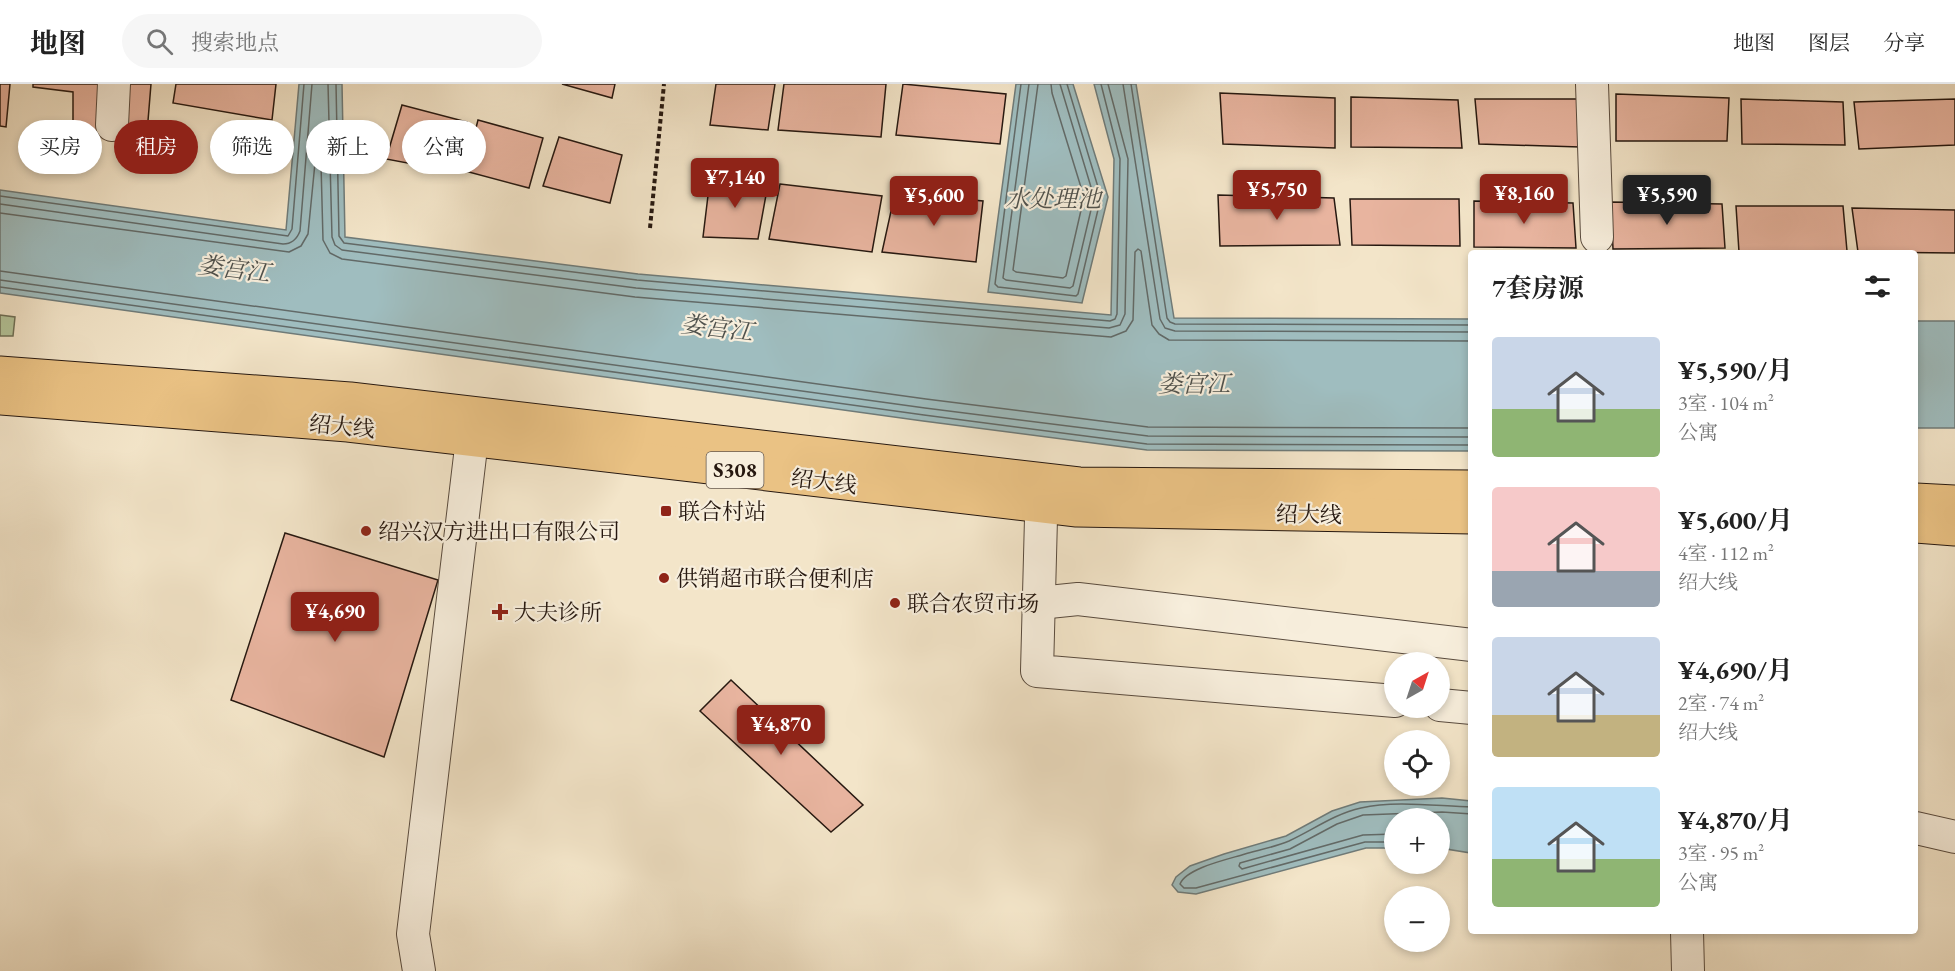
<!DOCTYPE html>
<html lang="zh">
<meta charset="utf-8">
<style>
:root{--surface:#fff;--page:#f6f6f6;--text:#222;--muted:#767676;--line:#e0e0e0;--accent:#8f2418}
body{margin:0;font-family:"EB Garamond","Noto Serif SC",serif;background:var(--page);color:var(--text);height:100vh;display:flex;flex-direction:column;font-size:22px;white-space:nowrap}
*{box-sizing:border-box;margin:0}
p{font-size:20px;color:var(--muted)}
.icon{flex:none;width:33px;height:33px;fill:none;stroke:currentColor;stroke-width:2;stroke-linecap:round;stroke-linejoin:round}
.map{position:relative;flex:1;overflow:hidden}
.panel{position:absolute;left:1468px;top:166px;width:450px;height:684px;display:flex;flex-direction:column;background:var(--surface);border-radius:6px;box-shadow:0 3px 9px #0003}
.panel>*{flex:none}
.guide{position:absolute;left:18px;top:36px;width:570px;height:54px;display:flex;gap:12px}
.needle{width:39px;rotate:39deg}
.fabs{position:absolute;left:1384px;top:568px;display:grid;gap:12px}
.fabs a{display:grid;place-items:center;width:66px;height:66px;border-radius:50%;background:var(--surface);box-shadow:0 3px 9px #0003;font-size:30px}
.price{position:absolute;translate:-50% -51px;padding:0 14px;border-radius:6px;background:var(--accent);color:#fff;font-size:20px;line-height:39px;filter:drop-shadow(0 2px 3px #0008)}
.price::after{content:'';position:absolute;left:50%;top:36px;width:18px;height:14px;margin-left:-9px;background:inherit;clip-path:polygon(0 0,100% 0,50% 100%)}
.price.current{background:#222;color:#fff}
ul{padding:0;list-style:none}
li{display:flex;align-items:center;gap:18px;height:150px;padding:0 24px}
li span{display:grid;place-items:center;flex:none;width:168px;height:120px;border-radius:6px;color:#555}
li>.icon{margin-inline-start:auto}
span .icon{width:72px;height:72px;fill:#fffc;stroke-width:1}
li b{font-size:26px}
h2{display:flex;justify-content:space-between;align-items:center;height:72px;padding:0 24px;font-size:26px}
.pill{padding:0 21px;border-radius:27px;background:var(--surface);box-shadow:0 3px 9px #0003;font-size:21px;line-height:54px}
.pill.current{background:var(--accent);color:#fff}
header{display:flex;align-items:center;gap:36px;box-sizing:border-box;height:84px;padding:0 30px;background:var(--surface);border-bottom:2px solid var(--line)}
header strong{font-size:28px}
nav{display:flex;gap:33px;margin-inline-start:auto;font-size:21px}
.search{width:420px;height:54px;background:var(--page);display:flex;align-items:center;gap:15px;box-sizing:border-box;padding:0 21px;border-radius:33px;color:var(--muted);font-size:22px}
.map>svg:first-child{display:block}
.green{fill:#b5c69b;stroke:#6e6f56;stroke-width:1.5}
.water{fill:#9fbdbf;stroke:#6f7b79;stroke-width:1.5}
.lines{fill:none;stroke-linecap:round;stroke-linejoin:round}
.shore{stroke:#626a68;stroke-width:1.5}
.building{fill:#e8b49f;stroke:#261810;stroke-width:1.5}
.street-casing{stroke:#594b3e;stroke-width:34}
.primary-casing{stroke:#261810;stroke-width:35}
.path{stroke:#261810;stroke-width:4;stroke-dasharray:4.5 3;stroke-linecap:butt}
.street{stroke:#f7eedc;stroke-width:32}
.primary{stroke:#eac284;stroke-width:33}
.poi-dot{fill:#8f2418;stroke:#f7eedc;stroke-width:2}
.labels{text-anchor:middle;stroke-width:4.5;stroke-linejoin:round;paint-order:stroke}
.shield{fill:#f7eedc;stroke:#65584d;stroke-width:1.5}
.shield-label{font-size:21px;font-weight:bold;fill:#261810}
.street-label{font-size:22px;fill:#261810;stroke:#f7eedc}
.poi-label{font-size:22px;fill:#261810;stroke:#f7eedc;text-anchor:start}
.water-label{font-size:24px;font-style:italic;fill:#50524d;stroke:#f7eedc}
</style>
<header>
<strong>地图</strong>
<div class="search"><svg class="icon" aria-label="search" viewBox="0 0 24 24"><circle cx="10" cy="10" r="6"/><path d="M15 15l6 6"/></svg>搜索地点</div>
<nav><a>地图</a><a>图层</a><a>分享</a></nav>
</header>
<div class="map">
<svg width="1955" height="887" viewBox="0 0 1955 887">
<rect width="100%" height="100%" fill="#f3e5c9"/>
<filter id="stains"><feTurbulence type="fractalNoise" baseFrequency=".00333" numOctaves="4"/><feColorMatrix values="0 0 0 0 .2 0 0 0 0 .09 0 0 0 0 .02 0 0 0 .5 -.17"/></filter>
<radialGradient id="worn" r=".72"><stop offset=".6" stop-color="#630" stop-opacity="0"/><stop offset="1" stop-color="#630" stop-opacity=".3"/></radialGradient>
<polygon class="green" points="0,231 15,233 13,252 0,252"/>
<g class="water">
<polygon points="299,0 342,0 345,153 638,190 1111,231 1114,75 1094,0 1136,0 1174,234 1471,235 1471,367 1147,366 923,337 0,209 0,106 286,146"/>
<polygon points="1016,0 1073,0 1108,113 1082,219 988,208"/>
<rect x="1916" y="237" width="39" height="107"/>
<polygon points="1442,714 1471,717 1471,769 1440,764 1440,735 1395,735 1395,764 1366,764 1196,810 1178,808 1172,801 1176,793 1190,782 1224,770 1286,752 1332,727 1360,718"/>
</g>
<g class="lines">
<g class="shore">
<polyline points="328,0 332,153 335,161 342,166 636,204 1109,244 1120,241 1125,230 1128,75 1108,0"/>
<polyline points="336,0 339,152 344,159 637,196 1110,237 1115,235 1117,230 1120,75 1101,0"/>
<polyline points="1021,0 995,200 998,203 1076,212 1078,210 1101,113 1067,0"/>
<polyline points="1029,0 1003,194 1006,196 1070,204 1073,202 1094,113 1060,0"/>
<polyline points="1038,0 1013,186 1016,188 1063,194 1066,192 1084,113 1052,9 1051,0"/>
<polyline points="1123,0 1160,235 1165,244 1175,247 1472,248"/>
<polyline points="1131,0 1167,234 1170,238 1175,240 1472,241"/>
<polyline points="0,112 288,152 292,145 304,0"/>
<path d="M0,120L283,160C292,160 297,155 300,147L312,0"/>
<polyline points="0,129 289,168 301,162 308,150 315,79 318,77 321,80 323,156 330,169 342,175 635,213 1111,253 1126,247 1133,236 1135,168 1138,165 1141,167 1152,241 1159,250 1169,256 1472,257"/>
<polyline points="0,187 926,315 1148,343 1472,344"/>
<polyline points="0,196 925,324 1148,352 1472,353"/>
<polyline points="0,203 924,331 1147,360 1472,361"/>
<polyline points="1395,750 1363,751 1242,785 1239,782 1240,779 1290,765 1337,740 1363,731 1442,728 1472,730"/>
<path d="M1395,758H1365L1196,804H1184L1180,800C1186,784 1229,775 1245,770C1259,766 1275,763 1289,757C1313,746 1334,730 1361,724C1396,716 1435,722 1472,723"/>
</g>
</g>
<g class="building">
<polygon points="0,0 10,0 6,43 0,42"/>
<polygon points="33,0 101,0 98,67 73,63 73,8 33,3"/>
<polygon points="129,0 151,0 146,61 123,57"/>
<polygon points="176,0 276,0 272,36 173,19"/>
<polygon points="562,0 615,0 612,14"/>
<polygon points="716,0 775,0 768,46 710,41"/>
<polygon points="784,0 886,0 881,53 778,46"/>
<polygon points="903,0 1006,10 1000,60 896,51"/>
<polygon points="1220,9 1335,14 1335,64 1223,60"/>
<polygon points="1616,10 1729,14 1727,57 1616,57"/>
<polygon points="1351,13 1458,16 1462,64 1351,63"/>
<polygon points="1475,15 1579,15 1580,63 1479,60"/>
<polygon points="1741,15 1843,18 1845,61 1742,60"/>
<polygon points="1955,15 1955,61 1859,65 1854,18"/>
<polygon points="402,21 467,38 455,88 386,75"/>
<polygon points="478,36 543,54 529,104 465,87"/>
<polygon points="559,53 622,71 610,119 543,102"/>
<polygon points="710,95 768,100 758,155 703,153"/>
<polygon points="780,100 882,112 872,168 769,155"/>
<polygon points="895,109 983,117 976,178 882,168"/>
<polygon points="1218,111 1334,114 1340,161 1220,162"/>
<polygon points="1350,115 1459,115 1460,162 1352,161"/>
<polygon points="1474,117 1573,119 1576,164 1474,163"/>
<polygon points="1611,118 1722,120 1725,164 1613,165"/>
<polygon points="1736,122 1843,122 1847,167 1739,168"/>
<polygon points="1852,124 1955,126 1955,169 1858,168"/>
<polygon points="285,449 438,496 384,673 231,616"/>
<polygon points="731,596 863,721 831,748 700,627"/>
</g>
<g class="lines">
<g class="street-casing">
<g id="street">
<polyline points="1592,0 1597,153"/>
<polyline points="112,41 114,0"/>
<polyline points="1042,396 1037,587 1395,617"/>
<polyline points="1039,519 1078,515 1472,561"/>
<polyline points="1440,621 1472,624"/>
<polyline points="1916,744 1955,753"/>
<polyline points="1687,848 1688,887"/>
<polyline points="419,887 413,850 475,330"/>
</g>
</g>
<g class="primary-casing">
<g id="primary">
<polyline points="0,289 350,315 1079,400 1472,403"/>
<polyline points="0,314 348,341 1077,426 1472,433"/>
<polyline points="1916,416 1955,418"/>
<polyline points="1916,442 1955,445"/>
</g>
</g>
<polyline class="path" points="650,144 664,0"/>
<use href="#street" class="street"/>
<use href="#primary" class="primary"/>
</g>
<g class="poi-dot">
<rect x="660" y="421" width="12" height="12" rx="3"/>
<circle cx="366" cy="447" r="6"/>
<circle cx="664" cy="494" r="6"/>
<circle cx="895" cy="519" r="6"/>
<path d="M497 519h6v6h6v6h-6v6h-6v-6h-6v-6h6z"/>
</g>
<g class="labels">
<rect class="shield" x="706.5" y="368" width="57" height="36" rx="4.5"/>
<g class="shield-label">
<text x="735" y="393">S308</text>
</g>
<g class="street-label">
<text transform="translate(342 342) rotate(5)" y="8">绍大线</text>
<text transform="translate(824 397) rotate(7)" y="8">绍大线</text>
<text transform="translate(1309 430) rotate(1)" y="8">绍大线</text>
</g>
<g class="poi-label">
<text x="678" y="435">联合村站</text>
<text x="378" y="455">绍兴汉方进出口有限公司</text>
<text x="676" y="502">供销超市联合便利店</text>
<text x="907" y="527">联合农贸市场</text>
<text x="514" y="536">大夫诊所</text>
</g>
<g class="water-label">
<text x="1053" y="123">水处理池</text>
<text transform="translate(234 185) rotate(7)" y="8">娄宫江</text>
<text transform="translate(717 244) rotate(7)" y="8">娄宫江</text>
<text x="1194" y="308">娄宫江</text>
</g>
</g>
<rect width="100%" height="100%" filter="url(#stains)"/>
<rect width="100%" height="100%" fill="url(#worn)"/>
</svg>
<div class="fabs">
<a><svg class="needle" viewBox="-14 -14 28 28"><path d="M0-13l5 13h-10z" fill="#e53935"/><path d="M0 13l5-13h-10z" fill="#767676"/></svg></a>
<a><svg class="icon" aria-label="locate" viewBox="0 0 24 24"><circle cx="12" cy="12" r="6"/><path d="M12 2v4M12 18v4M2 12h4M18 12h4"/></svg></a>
<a>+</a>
<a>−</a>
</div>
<b class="price" style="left:735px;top:125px">¥7,140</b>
<b class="price" style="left:1277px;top:137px">¥5,750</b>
<b class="price" style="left:1524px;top:141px">¥8,160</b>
<b class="price current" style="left:1667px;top:142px">¥5,590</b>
<b class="price" style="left:934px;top:143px">¥5,600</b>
<b class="price" style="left:335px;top:559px">¥4,690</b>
<b class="price" style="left:781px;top:672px">¥4,870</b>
<div class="guide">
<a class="pill">买房</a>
<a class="pill current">租房</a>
<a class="pill">筛选</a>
<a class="pill">新上</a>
<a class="pill">公寓</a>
</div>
<section class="panel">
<h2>7套房源<svg class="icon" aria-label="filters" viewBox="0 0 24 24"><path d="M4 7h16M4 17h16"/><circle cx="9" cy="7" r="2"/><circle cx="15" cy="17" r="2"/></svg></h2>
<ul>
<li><span style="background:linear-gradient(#c9d6e8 60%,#8fb573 0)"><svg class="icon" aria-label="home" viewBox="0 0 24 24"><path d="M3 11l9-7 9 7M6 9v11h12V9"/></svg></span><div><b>¥5,590/月</b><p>3室 · 104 m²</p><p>公寓</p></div></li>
<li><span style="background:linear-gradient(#f6c9c9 70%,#9aa5b1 0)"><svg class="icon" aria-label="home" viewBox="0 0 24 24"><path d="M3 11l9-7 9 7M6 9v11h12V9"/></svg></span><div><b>¥5,600/月</b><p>4室 · 112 m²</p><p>绍大线</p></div></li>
<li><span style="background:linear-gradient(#c9d6e8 65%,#c2b280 0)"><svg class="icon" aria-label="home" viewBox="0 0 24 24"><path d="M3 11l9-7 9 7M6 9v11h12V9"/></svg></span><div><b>¥4,690/月</b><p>2室 · 74 m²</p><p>绍大线</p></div></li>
<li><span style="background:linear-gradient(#bfe0f5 60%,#8fb573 0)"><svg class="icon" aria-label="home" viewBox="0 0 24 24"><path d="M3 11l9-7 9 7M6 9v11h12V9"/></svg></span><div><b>¥4,870/月</b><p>3室 · 95 m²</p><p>公寓</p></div></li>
</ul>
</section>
</div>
